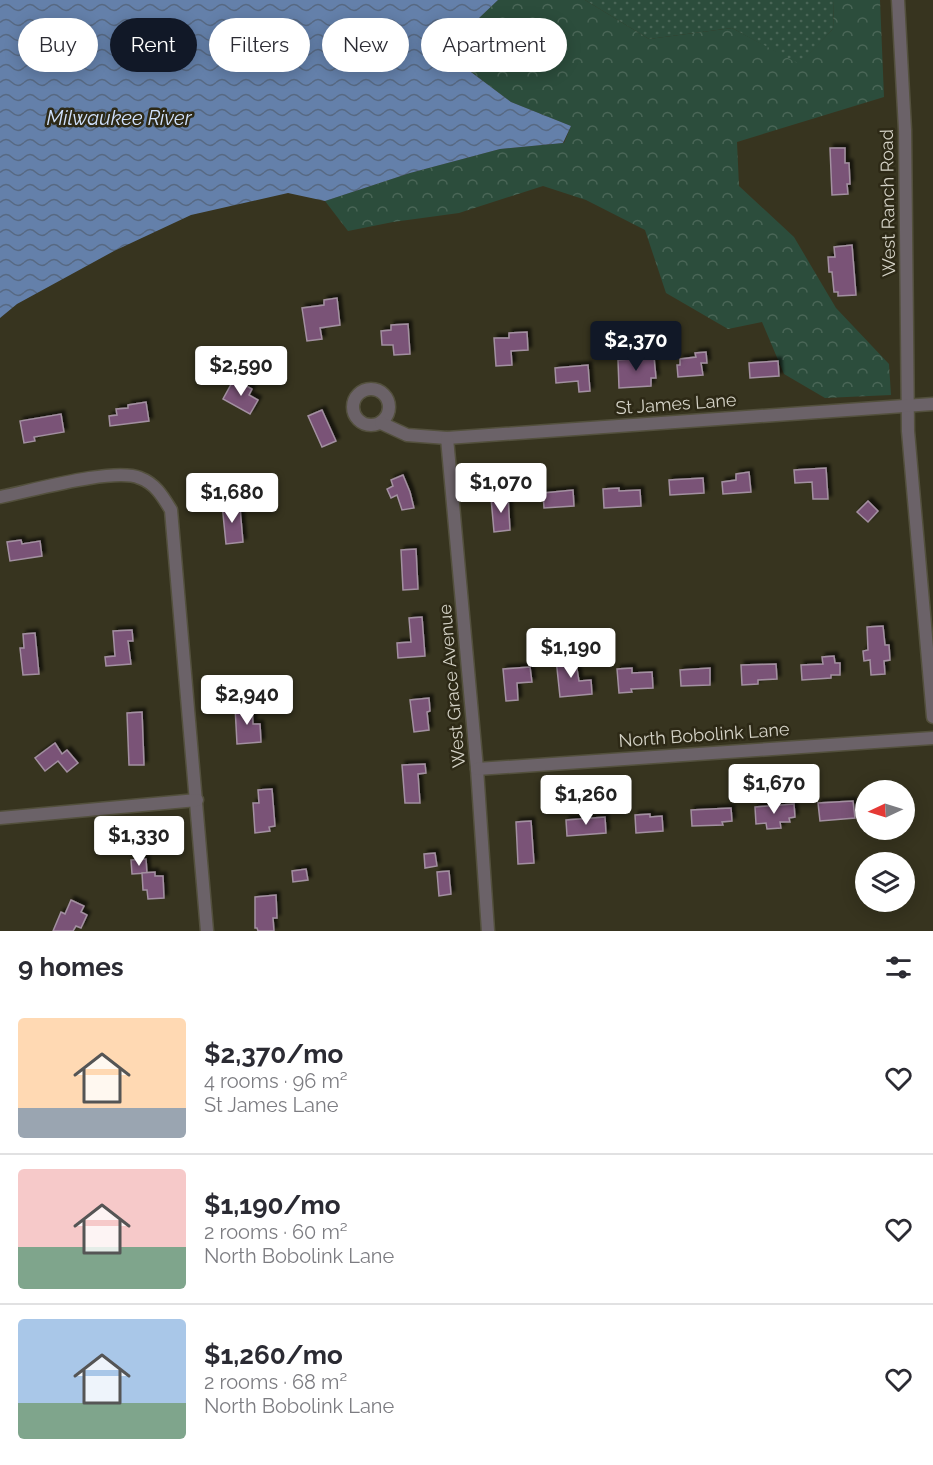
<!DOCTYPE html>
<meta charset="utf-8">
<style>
:root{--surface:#fff;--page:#f7f7f7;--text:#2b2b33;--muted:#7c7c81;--line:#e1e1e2;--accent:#111827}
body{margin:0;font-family:Raleway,sans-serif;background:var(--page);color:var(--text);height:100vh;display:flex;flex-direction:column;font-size:22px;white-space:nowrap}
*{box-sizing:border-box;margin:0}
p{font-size:20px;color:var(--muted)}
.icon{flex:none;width:33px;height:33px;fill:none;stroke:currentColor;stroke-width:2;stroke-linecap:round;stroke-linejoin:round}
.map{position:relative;height:931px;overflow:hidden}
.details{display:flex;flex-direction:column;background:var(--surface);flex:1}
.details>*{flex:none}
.top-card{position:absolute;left:18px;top:18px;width:600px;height:54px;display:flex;gap:12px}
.needle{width:39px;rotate:266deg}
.controls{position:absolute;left:855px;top:780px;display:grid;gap:12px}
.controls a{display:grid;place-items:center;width:60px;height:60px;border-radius:50%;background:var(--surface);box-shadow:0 3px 15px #0003;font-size:30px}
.price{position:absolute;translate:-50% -51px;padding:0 14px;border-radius:6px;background:#fff;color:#222;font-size:20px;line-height:39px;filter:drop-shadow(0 2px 3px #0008)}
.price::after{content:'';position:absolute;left:50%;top:36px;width:18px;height:14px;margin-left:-9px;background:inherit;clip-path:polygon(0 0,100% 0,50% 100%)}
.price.on{background:var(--accent);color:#fff}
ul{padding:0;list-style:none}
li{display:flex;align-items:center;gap:18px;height:150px;padding:0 18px}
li+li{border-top:2px solid var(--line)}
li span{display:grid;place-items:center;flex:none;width:168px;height:120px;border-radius:6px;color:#555}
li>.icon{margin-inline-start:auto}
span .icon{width:72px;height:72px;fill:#fffc;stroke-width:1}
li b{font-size:26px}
h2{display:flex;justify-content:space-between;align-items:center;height:72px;padding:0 18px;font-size:26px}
.chip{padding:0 21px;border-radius:27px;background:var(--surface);box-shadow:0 3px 15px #0003;font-size:21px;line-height:54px}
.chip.on{background:var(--accent);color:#fff}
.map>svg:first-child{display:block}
.grass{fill:url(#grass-dots)}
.forest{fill:url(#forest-crowns)}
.water{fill:url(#water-waves)}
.building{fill:#7a5377;stroke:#a390a1;stroke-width:1.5;filter:url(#shadow)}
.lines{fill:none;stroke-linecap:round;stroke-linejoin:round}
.street-casing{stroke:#53503d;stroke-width:15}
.street{stroke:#6b6268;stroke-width:12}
.labels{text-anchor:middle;stroke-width:5;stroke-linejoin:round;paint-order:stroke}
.street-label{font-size:18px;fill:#d4d2c6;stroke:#2d2916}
.water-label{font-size:20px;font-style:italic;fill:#d1e2fd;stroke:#2d2916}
</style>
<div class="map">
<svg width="933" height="931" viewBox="0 0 933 931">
<defs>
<pattern id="grass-dots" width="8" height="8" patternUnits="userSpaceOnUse" patternTransform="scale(1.5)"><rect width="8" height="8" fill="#2c4d3c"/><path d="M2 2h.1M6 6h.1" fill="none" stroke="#4a6657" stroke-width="1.8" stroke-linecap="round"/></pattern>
<pattern id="forest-crowns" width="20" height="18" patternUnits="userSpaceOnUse" patternTransform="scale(1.5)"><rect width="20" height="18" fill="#2c4d3c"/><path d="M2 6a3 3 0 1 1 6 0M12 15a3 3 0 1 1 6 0" fill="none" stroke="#4a6657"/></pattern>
<pattern id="water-waves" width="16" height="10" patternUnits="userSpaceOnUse" patternTransform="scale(1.5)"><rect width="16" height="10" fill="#6480aa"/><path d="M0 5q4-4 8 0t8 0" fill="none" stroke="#576983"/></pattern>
<filter id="shadow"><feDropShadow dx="3.5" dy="-3.5" stdDeviation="1.5" flood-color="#0009"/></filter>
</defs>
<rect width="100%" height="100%" fill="#37341f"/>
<polygon class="grass" points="585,0 834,0 833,29 799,65 732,28 649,39"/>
<polygon class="forest" points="498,0 585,0 649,39 732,28 799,64 833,29 834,0 880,0 884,97 737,142 739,186 794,237 836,308 889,364 891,395 825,398 784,374 762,322 728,329 666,293 645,230 586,200 543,186 459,213 393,222 348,231 325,201 410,173 500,149 564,143 571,126 511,102 434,44 478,19"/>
<polygon class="water" points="0,0 498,0 478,19 435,45 511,102 571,126 563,143 500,149 410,173 325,201 288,193 191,215 114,251 17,304 0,318"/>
<g class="building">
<polygon points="830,148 845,148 845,163 849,163 850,184 847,184 848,194 832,195"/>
<polygon points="852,245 856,295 838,296 838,292 834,292 832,272 829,272 828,257 835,257 834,247"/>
<polygon points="337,298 340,325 320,328 322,339 307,341 302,308 324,305 324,300"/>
<polygon points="408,324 410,354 394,355 393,345 382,345 381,331 391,330 391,325"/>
<polygon points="527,332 528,350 511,351 512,365 496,366 494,338 509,338 509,333"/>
<polygon points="706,352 707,363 701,363 703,375 678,377 677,365 680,365 680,359 696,357 695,353"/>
<polygon points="654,357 656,378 651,378 651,386 619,388 618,360"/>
<polygon points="778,361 779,376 750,378 749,363"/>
<polygon points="588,365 590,391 579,392 578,381 556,383 555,368"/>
<polygon points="234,379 252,389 249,395 258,400 250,414 223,399"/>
<polygon points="146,402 149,421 110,426 109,416 117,415 116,409 128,408 128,405"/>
<polygon points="322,410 336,441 322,447 308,416"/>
<polygon points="61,414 64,432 34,437 35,441 24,443 20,421"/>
<polygon points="826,468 828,499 813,499 812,482 795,483 794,470"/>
<polygon points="749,472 751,492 723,494 722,482 736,480 736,474"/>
<polygon points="403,475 410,492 414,508 402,510 397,495 391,498 387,489 393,486 391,480"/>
<polygon points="703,478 704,493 670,495 669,480"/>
<polygon points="619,488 619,491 640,490 641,506 604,508 603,489"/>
<polygon points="573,490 574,506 544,508 543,493"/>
<polygon points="508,496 510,530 494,532 491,498"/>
<polygon points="868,501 878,511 868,522 857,512"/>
<polygon points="231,503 231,509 240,508 243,542 226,544 222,504"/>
<polygon points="21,540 22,544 40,541 42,556 10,561 7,542"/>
<polygon points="416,549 418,589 403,590 401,550"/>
<polygon points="422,617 425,656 398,658 397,643 411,642 409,618"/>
<polygon points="883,626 885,645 889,645 890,660 884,661 885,674 871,675 870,660 864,661 863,651 868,650 867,627"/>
<polygon points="132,630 133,641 128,641 131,664 106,666 105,657 115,656 113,631"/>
<polygon points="35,633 39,674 23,675 20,648 24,648 23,634"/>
<polygon points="834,656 835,663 840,663 840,675 831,675 831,678 802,680 801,665 823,664 822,657"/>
<polygon points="575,657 579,681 591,680 592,694 560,697 556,659"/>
<polygon points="776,664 777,679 758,680 758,684 742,685 741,665"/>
<polygon points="530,667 532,682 517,683 518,700 506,701 503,669"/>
<polygon points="632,668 632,673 652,672 653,688 631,689 632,692 619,693 617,669"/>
<polygon points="710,668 710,685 681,686 680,670"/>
<polygon points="429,698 430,711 427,712 429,730 414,732 410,700"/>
<polygon points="252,705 253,724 260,724 261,742 237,744 235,706"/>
<polygon points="142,712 144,765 129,765 127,713"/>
<polygon points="55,743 62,754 67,750 78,763 67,772 58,761 45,771 35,758"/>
<polygon points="425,764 426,773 418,774 420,803 405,803 402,765"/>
<polygon points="272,789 275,826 269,827 270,831 255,833 253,803 259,803 258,790"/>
<polygon points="853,801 855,818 820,821 818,803"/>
<polygon points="794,804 795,817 789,818 790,822 780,822 781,828 767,829 766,823 756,824 755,807"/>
<polygon points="731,808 732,821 722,822 723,825 692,826 691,810"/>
<polygon points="650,814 650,817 662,816 663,831 636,833 635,815"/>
<polygon points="605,817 606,833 567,836 566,820"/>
<polygon points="531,821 534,863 518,864 516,822"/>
<polygon points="435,853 437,866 425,868 424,854"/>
<polygon points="146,859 147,873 132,874 131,860"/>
<polygon points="306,869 308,880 293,882 292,871"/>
<polygon points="449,871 451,894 439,896 437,872"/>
<polygon points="155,872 155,876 163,876 164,898 148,899 147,890 143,890 142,873"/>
<polygon points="276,895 277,918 273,918 274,931 258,931 257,928 255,928 255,897"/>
<polygon points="71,900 84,906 81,912 87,915 81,928 76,926 73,931 53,931 61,912 65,914"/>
</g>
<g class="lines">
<g class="street-casing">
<g id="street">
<polyline points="898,0 905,130 908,431 933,717"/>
<circle cx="371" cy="407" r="18"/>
<polyline points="381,423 407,435 447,438 933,404"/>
<polyline points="447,438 477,769 488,931"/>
<path d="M0,497C31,491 114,467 140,478C156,484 163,497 171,510L207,931"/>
<polyline points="477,769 933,738"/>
<polyline points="0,818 197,800"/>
</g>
</g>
<use href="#street" class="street"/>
</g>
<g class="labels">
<g class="street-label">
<text transform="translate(888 203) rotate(-91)" y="6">West Ranch Road</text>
<text transform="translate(676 404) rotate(-4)" y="6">St James Lane</text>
<text transform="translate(452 686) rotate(-95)" y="6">West Grace Avenue</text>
<text transform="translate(704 735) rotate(-4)" y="6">North Bobolink Lane</text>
</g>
<g class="water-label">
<text x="119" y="125">Milwaukee River</text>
</g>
</g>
</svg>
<div class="controls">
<a><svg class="needle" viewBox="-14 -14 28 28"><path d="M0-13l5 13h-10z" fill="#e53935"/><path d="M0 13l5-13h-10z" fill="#7c7c81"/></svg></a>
<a><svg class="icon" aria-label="layers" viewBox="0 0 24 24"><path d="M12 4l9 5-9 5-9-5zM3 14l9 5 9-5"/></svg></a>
</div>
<b class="price on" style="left:636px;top:372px">$2,370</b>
<b class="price" style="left:241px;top:397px">$2,590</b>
<b class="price" style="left:501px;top:514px">$1,070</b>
<b class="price" style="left:232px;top:524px">$1,680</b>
<b class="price" style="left:571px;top:679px">$1,190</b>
<b class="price" style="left:247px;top:726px">$2,940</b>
<b class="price" style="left:774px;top:815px">$1,670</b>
<b class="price" style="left:586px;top:826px">$1,260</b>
<b class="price" style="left:139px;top:867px">$1,330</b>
<div class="top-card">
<a class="chip">Buy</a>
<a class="chip on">Rent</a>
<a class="chip">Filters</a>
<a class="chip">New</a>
<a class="chip">Apartment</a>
</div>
</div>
<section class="details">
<h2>9 homes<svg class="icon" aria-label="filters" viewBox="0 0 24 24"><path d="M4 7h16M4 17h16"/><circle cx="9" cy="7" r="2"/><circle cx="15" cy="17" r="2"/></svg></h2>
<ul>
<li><span style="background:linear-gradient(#ffd9b3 75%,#9aa5b1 0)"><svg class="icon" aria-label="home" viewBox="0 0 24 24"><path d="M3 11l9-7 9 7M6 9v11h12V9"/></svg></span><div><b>$2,370/mo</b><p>4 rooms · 96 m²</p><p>St James Lane</p></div><svg class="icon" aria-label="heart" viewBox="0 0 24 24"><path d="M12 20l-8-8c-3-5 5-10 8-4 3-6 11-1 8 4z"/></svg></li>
<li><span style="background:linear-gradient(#f6c9c9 65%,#7fa58c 0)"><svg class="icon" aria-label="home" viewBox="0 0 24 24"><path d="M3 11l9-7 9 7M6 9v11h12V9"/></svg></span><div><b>$1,190/mo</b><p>2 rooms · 60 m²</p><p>North Bobolink Lane</p></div><svg class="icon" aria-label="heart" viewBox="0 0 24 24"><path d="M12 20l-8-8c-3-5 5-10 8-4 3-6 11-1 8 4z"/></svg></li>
<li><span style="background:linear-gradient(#a9c7e8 70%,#7fa58c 0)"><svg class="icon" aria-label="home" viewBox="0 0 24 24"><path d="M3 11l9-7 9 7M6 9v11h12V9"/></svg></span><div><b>$1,260/mo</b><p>2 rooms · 68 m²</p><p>North Bobolink Lane</p></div><svg class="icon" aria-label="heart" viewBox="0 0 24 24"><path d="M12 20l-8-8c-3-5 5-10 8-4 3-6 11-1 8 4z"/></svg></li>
</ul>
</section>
